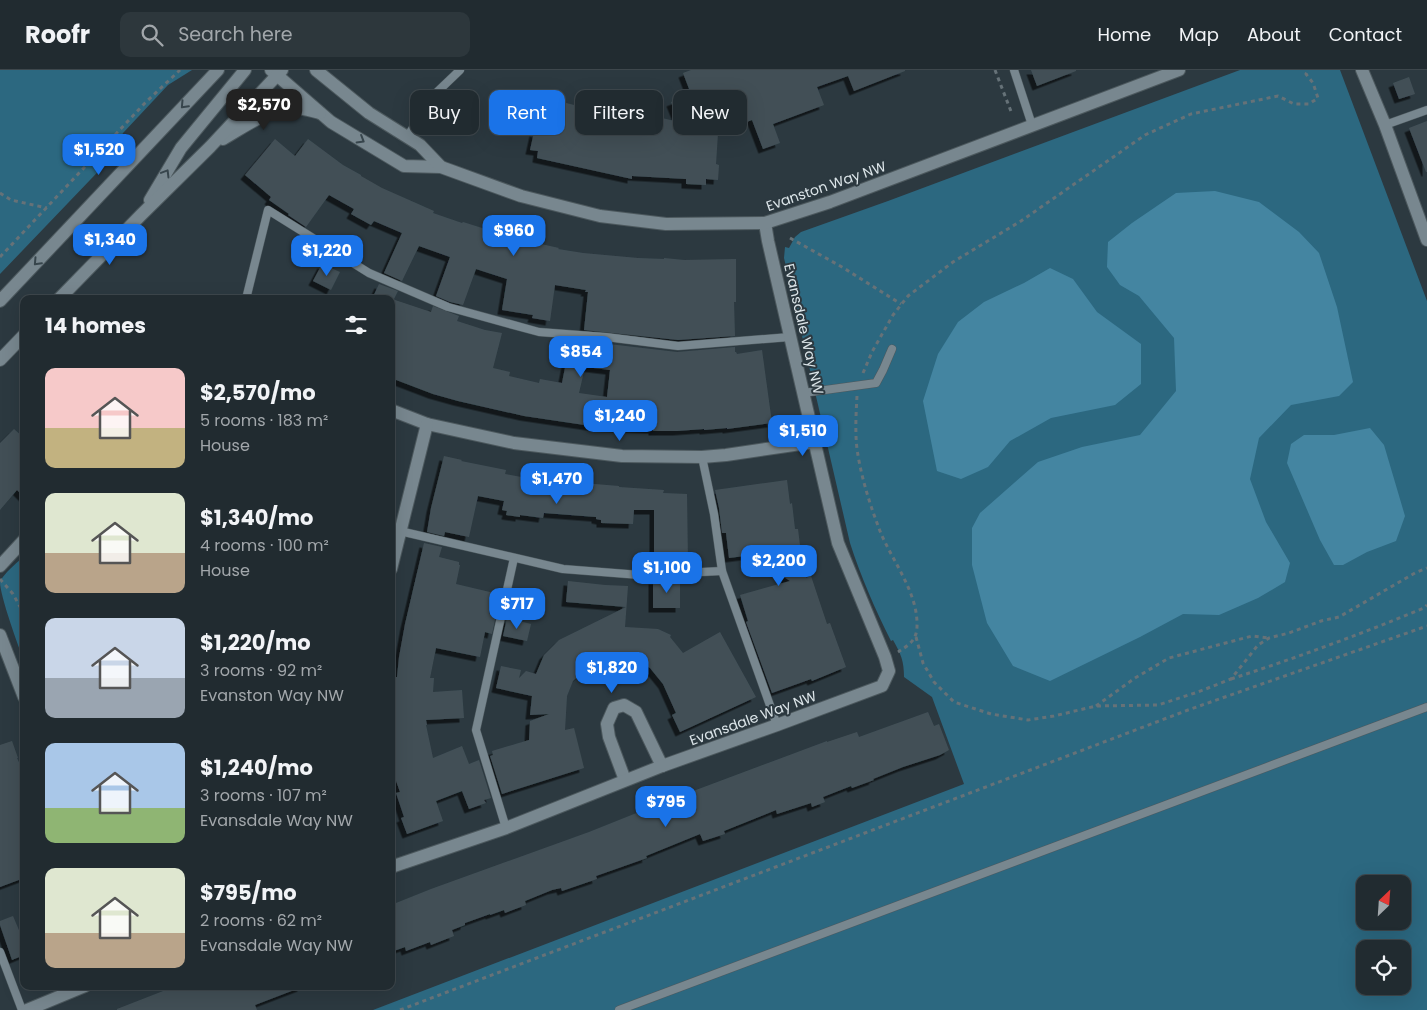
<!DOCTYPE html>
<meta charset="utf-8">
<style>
:root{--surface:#212b30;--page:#2d373c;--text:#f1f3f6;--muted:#a2a7ab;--line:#3e474c;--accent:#1a73e8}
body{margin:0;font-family:Poppins,sans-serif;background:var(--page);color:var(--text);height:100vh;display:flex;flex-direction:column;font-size:19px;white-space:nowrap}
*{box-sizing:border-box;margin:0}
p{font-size:16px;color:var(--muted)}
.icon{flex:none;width:28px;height:28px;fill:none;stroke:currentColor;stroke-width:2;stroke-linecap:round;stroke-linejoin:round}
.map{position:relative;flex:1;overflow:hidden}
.panel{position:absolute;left:20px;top:225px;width:375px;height:695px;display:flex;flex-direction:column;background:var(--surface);border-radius:10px;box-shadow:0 5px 20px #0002,0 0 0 1px var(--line)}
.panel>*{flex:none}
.banner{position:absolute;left:410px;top:20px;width:475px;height:45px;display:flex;gap:10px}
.needle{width:32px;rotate:25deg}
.buttons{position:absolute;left:1356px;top:805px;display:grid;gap:10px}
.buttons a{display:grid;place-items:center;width:55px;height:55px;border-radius:10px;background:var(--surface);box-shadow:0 5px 20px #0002,0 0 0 1px var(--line);font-size:25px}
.price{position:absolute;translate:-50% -42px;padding:0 11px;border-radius:10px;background:var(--accent);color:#fff;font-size:16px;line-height:32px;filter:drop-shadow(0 1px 2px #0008)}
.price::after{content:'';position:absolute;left:50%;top:30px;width:15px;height:11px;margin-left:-8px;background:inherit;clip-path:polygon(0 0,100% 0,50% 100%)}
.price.selected{background:#222;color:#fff}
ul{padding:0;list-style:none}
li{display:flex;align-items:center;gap:15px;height:125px;padding:0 25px}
li span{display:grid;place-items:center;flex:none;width:140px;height:100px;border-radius:10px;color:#555}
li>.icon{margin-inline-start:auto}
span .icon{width:60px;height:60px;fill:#fffc;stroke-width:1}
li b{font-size:21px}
h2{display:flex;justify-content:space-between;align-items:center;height:60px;padding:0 25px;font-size:21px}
.pill{padding:0 18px;border-radius:10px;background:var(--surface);box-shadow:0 5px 20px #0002,0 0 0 1px var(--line);font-size:18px;line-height:45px}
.pill.selected{background:var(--accent);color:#fff}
header{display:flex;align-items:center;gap:30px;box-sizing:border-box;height:70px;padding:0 25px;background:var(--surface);border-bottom:1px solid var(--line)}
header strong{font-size:24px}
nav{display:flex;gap:28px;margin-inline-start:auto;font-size:18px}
.search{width:350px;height:45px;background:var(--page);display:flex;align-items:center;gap:12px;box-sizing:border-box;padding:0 18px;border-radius:10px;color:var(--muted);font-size:19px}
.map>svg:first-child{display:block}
.green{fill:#2c6880;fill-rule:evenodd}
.water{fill:#4485a1}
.building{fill:#425057;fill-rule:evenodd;filter:url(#shadow)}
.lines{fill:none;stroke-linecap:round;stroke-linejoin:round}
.service-casing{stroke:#4c585d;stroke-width:9}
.minor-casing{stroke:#4c585d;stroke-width:14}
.tertiary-casing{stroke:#4c585d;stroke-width:14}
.secondary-casing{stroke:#4c585d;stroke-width:14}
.path{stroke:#667278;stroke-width:3;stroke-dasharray:4 4;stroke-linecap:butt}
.service{stroke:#78878f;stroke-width:8}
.minor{stroke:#78878f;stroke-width:12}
.tertiary{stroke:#78878f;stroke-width:12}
.secondary{stroke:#78878f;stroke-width:12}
.oneway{stroke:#37454c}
.labels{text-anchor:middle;stroke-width:4;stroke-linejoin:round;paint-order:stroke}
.street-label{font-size:14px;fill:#dce5e9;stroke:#2c3940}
</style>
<header>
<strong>Roofr</strong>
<div class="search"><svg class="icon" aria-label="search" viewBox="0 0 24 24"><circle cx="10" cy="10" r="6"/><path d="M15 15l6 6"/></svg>Search here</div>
<nav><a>Home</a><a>Map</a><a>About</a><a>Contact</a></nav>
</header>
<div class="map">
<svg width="1427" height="940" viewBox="0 0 1427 940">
<defs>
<filter id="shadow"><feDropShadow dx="-4.5" dy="4.5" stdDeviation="0" flood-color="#0009"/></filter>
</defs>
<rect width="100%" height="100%" fill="#2c3940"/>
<g class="green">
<polygon points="0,0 192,0 168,15 123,63 113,86 0,204"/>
<path d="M1240,0H1340L1427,231V940H373L964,714L932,627L904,607C904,591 901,584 893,570L891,571C875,539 861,507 850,473L784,188L785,177L789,178L795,167L801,162L888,131ZM1365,814H1402V851H1365ZM1365,879H1402V916H1365Z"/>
<path d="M24,486V591C18,575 0,526 0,512C3,504 18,492 24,486Z"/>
</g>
<g class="water">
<polygon points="1215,121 1259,132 1299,162 1319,183 1337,237 1353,312 1339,326 1291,335 1259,368 1250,409 1266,452 1290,493 1285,512 1258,528 1219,545 1183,544 1140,567 1050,611 1013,596 987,553 972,495 972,458 980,443 1038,392 1082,377 1140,365 1176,321 1174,268 1139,226 1120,215 1107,197 1108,172 1132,153 1176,123"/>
<polygon points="1050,198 1073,209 1097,242 1141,274 1141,314 1115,335 1051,348 1010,371 988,397 961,409 937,401 923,331 938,284 958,252 984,232 1024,213"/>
<polygon points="1370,358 1384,375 1405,446 1396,471 1367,482 1343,495 1334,495 1320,470 1287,393 1291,374 1304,365 1334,365"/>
</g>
<g class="building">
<polygon points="691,0 905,0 905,1 854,21 848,6 817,17 824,35 773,54 780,73 763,79 752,50 718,63 716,94 719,95 718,110 706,109 706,115 686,114 686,109 632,106 632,109 537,88 538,81 530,80 534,62 542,64 543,57 546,58 549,47 559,36 566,37 566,33 574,35 575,33 592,37 593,32 679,52 671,32 691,24 683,3"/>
<polygon points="1031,0 1076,0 1076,1 1037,16"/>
<polygon points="1409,7 1415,24 1399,29 1393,13"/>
<polygon points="1427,51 1427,102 1426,102 1409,58"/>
<polygon points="275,69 295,86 308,69 343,95 361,105 361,106 382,118 434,141 433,143 462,153 463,152 514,168 559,178 558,179 583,183 638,188 664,189 664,188 684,190 736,189 736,232 734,232 735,266 678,270 584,260 588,222 585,222 586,220 555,215 550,251 532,248 533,245 502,240 507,209 476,199 463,235 450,232 436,226 450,187 419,176 402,211 384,203 402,163 374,151 371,155 351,144 354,139 329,125 306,157 288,145 289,144 269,130 271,127 245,105"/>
<polygon points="322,194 340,202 331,220 313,211"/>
<path d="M379,214L398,221L394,229H392L431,242L433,236L459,246L457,251L485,260L502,263L493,298L510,302L509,306L539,313L540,309L562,313L569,277L582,279L583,271L677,282L735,277V282H736L737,284L762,280L772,353L727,359V358L704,360V359L677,361H653V359L598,357L524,346L458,331L433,324L391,308V229H372ZM585,297L610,300L607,327L579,323Z"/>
<polygon points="14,359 24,368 24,427 17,420 0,440 0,373"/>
<polygon points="444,386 462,390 461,391 506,400 505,404 553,413 553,409 582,413 619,416 619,417 664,420 663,423 687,424 688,494 680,494 680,497 654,499 654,440 634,440 633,454 601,453 601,450 596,449 596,447 544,443 543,448 520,445 520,447 506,445 507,441 502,440 504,431 478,426 469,467 445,462 444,466 427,462 431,438"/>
<polygon points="787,410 790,434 792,433 795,459 798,459 801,484 803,484 806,508 811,506 827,554 830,553 846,597 812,611 811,609 772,623 746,552 748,551 740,525 790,511 769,497 768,483 729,488 726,463 722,463 719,438 715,420"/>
<polygon points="424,473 442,477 439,487 459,492 459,495 460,495 456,514 494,523 489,544 496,545 492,564 485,562 480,587 436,578 430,608 434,608 433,622 462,620 464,648 426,650 427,655 426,655 433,688 462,676 469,694 479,690 491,728 484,730 486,733 469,739 462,721 436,731 443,751 407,764 401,748 404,747 396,723 400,722 391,697 395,696 391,680 391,631 393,607 397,607 399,587 405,554"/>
<polygon points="680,509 680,538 653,538 653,510"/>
<polygon points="568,511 605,515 628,516 625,557 658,559 671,565 670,567 683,583 720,562 756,627 680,662 672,645 676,643 663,614 650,598 643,594 606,592 593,599 591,594 573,611 567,626 565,660 574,658 584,698 502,724 490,686 493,685 492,681 529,670 530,651 549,644 530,645 532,626 496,618 501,596 521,600 519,608 526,601 536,604 544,585 559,570 626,537 566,532"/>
<polygon points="507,548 531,554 527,571 503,566"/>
<polygon points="928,642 934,656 939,654 949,680 940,685 903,697 873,709 874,710 852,718 851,716 823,727 825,732 812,737 811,733 777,744 776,740 724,761 725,764 703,771 700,764 646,786 647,788 596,806 597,809 562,821 561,818 552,820 525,831 526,835 505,843 504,840 490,845 490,844 465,853 465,855 452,860 454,866 431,875 430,872 406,881 405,877 391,882 391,835 431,819 589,762 639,742 689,725 688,723 827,671 827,672 857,662 859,667"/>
<polygon points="12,671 18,688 17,688 24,703 24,808 0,817 0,675"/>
<polygon points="13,846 24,872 24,885 12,890 0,855 0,851"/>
<polygon points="176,916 302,916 302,917 255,935 257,940 117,940 117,939"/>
</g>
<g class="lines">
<g class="service-casing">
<g id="service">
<polyline points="1014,0 1032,55"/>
<polyline points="1385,55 1427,40"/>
<polyline points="407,67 435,24 460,0"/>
<polyline points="246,229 268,140 369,203 448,237 539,262 606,267 678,276 790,267"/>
<polyline points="803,323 876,313 883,300 892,279"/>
<polyline points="702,387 714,444 722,501 777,655"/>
<polyline points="391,459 563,499 640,505 722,501"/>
<polyline points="506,758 476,660 514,488"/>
<polyline points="0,882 22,940"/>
<polyline points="619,940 1427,637"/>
</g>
</g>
<g class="minor-casing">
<g id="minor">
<polyline points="1362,0 1385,55 1427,170"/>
<polyline points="391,340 427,354 514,373 622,386 702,387 726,385 814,372"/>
<polyline points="0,496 24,470"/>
<polyline points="391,499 427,354"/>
<polyline points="0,565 24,627"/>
<polyline points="625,710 609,667 607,654 614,638 624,635 636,642 662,696"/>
<polyline points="391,797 506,758 662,696 777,655 882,616 889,601 885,587 838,473 768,171 765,153"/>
<polyline points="27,940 85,916"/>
</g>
</g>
<g class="tertiary-casing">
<g id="tertiary">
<polyline points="271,0 331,52 404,96 441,97 521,126 600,146 666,154 765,153 830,132 1179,0"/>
<polyline points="316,0 369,43 420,75 441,97"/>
</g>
</g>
<g class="secondary-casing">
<g id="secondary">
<path d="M223,69C244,57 272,36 297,38C305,39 313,41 320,43"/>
<polyline points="150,130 181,78 245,0"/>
<polyline points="59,229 141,145 210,77 282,0"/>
<polyline points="0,231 218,0"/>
<polyline points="0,290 24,265"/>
</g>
</g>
<g class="path">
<polyline points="995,0 1012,44"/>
<polyline points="0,123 11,130 47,138"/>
<polyline points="790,168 842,197 901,234"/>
<polyline points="0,187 145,33 180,0"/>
<polyline points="863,303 872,282 893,245 908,226 953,192 1021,151 1145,65 1191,44 1278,26 1294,34 1309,34 1318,28 1313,13 1306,4 1308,0"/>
<path d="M857,326C856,344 855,362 857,379C861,407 870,435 880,461C892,491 918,522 917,556C917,570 909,575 898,582"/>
<polyline points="0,509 13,524 24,544"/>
<polyline points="916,567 923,593 934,612 954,632 991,644 1028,650 1054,646 1096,636 1158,635 1198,622 1231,609 1258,575 1269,568 1289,563 1321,551 1339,547 1415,503 1427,498"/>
<path d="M1231,609C1296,588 1361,564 1424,538L1427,535"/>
<polyline points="1096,636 1135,608 1169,588 1252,566 1269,568"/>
<polyline points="400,940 1188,640 1427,556"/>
</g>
<use href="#service" class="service"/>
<use href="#minor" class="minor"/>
<use href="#tertiary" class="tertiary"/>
<use href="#secondary" class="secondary"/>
</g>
<defs><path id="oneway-chevron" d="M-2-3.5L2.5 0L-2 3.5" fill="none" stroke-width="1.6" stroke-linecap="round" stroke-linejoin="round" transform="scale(1.25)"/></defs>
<g class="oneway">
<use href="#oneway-chevron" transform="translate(184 35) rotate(133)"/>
<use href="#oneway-chevron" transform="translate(361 70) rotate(31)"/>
<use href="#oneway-chevron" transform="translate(166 103) rotate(-59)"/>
<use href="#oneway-chevron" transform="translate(37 192) rotate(133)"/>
</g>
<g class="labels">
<g class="street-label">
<text transform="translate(826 116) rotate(-19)" y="5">Evanston Way NW</text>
<text transform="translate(804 259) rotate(77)" y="5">Evansdale Way NW</text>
<text transform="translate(753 648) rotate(-20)" y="5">Evansdale Way NW</text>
</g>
</g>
</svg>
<div class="buttons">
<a><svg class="needle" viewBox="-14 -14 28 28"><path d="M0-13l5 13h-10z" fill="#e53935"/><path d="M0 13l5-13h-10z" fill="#a2a7ab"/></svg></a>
<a><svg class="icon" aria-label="locate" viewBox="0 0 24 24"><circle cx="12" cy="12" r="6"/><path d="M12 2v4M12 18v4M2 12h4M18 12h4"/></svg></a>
</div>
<b class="price selected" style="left:264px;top:61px">$2,570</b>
<b class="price" style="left:99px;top:106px">$1,520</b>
<b class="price" style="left:514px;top:187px">$960</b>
<b class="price" style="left:110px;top:196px">$1,340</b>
<b class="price" style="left:327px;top:207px">$1,220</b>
<b class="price" style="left:581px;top:308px">$854</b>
<b class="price" style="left:620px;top:372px">$1,240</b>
<b class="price" style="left:803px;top:387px">$1,510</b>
<b class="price" style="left:557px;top:435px">$1,470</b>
<b class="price" style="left:779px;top:517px">$2,200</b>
<b class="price" style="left:667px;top:524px">$1,100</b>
<b class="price" style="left:517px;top:560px">$717</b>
<b class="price" style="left:612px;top:624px">$1,820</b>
<b class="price" style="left:666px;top:758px">$795</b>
<div class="banner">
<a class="pill">Buy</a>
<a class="pill selected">Rent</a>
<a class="pill">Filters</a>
<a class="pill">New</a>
</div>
<section class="panel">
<h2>14 homes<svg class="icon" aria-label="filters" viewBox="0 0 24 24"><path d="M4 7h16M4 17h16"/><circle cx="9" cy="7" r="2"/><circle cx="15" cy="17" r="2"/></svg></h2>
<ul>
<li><span style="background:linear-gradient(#f6c9c9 60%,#c2b280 0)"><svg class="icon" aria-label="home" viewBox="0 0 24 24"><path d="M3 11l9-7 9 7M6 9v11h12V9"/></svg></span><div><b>$2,570/mo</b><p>5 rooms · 183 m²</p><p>House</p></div></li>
<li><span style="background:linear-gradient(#dfe7d0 60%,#b9a48a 0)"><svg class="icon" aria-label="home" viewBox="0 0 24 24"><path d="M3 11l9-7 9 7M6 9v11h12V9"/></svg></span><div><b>$1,340/mo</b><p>4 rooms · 100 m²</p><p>House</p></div></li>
<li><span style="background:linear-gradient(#c9d6e8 60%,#9aa5b1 0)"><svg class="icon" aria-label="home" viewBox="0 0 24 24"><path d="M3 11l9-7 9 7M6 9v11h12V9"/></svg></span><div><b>$1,220/mo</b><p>3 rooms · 92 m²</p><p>Evanston Way NW</p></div></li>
<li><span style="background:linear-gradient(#a9c7e8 65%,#8fb573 0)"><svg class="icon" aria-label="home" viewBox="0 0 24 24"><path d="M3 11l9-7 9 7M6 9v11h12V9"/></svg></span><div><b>$1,240/mo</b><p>3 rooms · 107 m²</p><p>Evansdale Way NW</p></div></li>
<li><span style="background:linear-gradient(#dfe7d0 65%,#b9a48a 0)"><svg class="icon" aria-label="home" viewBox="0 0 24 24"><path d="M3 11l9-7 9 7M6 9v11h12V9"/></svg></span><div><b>$795/mo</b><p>2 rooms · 62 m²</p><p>Evansdale Way NW</p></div></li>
</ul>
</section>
</div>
